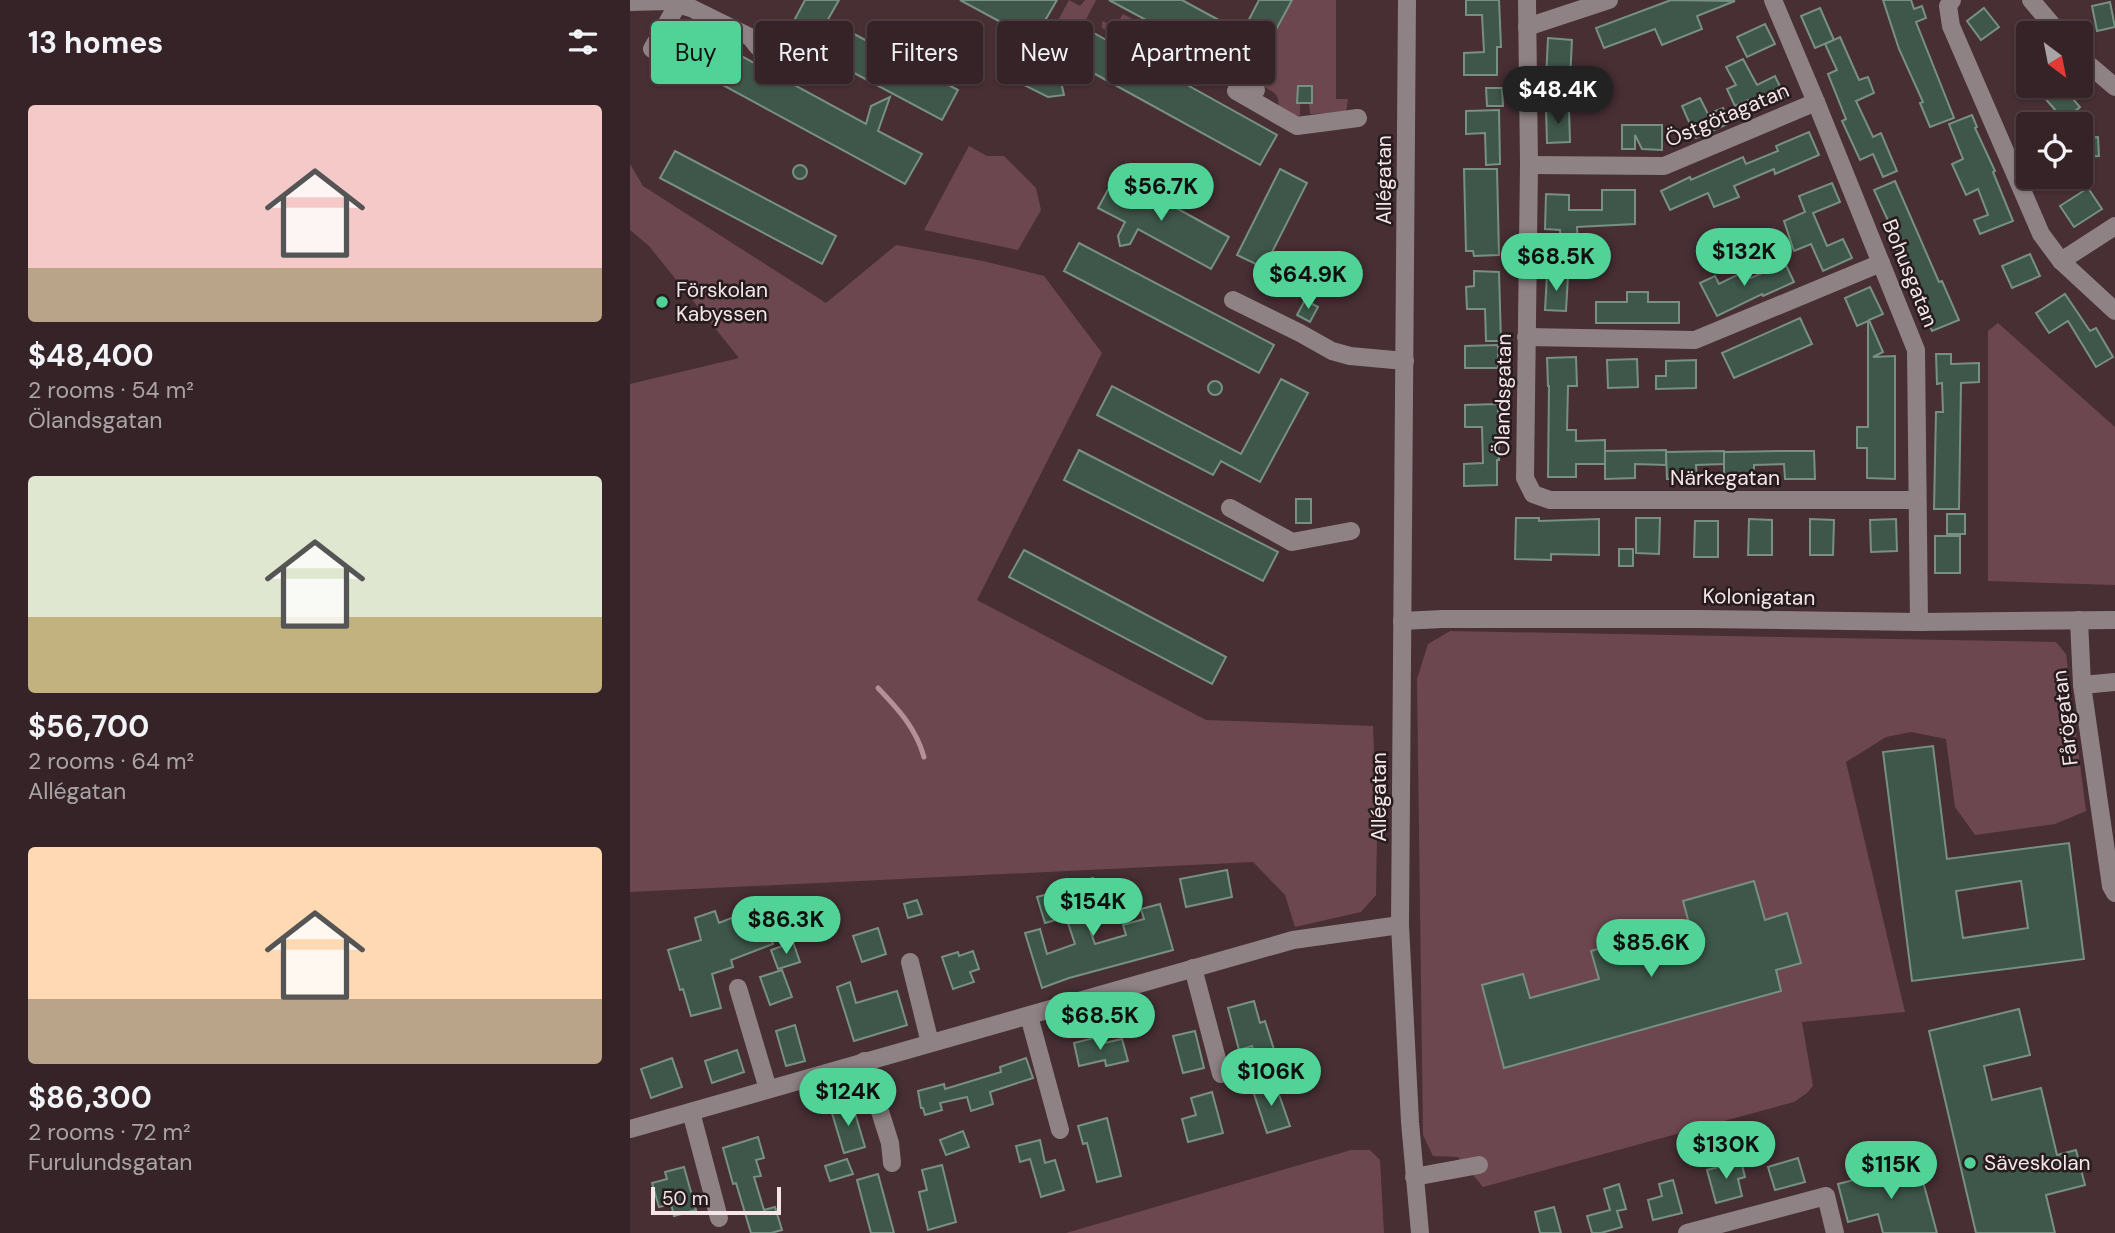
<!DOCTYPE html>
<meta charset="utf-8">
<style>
:root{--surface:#352327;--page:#3d2b2f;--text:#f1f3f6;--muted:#aaa4a7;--line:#4f4044;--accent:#51d398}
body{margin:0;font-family:"DM Sans",sans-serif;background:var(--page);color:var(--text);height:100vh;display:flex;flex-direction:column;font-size:26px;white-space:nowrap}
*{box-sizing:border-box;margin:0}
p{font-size:23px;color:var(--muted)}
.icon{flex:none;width:38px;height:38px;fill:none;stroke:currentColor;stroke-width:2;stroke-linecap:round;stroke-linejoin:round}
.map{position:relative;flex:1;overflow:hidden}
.details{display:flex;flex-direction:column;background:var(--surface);width:630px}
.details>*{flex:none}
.banner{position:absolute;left:21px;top:21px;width:665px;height:63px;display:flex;gap:14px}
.needle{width:46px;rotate:148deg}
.buttons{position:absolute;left:1386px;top:21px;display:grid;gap:14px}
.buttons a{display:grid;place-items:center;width:77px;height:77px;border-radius:7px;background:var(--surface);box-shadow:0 2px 5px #0004,0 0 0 2px var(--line);font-size:35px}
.scale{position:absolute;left:21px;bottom:18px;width:130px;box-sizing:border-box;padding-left:7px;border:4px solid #f5e5e8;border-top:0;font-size:19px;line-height:24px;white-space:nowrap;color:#f5e5e8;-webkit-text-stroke:5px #261b1d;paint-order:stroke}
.price{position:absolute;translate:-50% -60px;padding:0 16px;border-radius:24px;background:var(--accent);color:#111;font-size:23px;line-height:46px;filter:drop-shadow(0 2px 4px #0008)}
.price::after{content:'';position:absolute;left:50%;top:42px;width:21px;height:16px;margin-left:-10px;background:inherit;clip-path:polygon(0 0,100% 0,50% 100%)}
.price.selected{background:#222;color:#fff}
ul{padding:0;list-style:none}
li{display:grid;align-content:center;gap:14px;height:371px;padding:0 28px}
li span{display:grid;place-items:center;height:217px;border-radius:7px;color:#555}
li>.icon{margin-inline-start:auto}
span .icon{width:126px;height:126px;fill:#fffc;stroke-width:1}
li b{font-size:30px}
h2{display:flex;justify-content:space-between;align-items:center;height:84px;padding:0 28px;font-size:30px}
.tag{padding:0 24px;border-radius:7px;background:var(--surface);box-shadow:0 2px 5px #0004,0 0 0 2px var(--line);font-size:24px;line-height:63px}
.tag.selected{background:var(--accent);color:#111}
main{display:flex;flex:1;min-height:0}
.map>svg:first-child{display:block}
.green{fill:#6d474f}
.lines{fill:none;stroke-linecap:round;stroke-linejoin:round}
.stream{stroke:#b69098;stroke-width:5}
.building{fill:#3f574a;stroke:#779082;stroke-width:2;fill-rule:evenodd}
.minor{stroke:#8f8284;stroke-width:18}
.poi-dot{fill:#51d398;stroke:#261b1d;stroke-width:2.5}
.labels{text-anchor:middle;stroke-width:5;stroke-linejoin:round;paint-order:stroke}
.street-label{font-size:21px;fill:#f5e5e8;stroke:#261b1d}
.poi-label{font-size:21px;fill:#f5e5e8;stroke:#261b1d;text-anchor:start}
</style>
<main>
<section class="details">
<h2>13 homes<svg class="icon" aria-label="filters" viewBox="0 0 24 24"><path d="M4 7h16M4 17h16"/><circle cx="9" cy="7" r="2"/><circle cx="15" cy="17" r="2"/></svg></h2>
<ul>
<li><span style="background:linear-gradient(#f6c9c9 75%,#b9a48a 0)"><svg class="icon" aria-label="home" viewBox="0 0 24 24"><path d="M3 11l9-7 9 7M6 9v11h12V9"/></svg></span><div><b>$48,400</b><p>2 rooms · 54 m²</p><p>Ölandsgatan</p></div></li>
<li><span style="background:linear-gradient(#dfe7d0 65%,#c2b280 0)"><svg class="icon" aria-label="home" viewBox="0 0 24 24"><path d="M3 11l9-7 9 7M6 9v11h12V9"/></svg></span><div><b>$56,700</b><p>2 rooms · 64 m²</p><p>Allégatan</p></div></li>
<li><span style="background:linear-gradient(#ffd9b3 70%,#b9a48a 0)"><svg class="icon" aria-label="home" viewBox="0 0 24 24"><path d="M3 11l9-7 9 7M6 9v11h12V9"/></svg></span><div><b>$86,300</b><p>2 rooms · 72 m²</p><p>Furulundsgatan</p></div></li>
</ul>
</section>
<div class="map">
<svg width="1485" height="1233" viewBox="0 0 1485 1233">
<rect width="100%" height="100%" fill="#472f34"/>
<g class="green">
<polygon points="439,0 450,6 455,0 466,0 446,39 424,28"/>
<path d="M662,0H706V99H718L716,112L680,114L679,103H682V86H668L667,103H670V116L658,114L649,106C648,101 649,98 646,95C641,88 606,73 596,67L610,37L636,50Z"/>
<path d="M493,14L573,57L571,69C556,77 551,71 536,64L540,58L534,55L530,60L492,39L494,34L488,31L486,35L472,28V21L485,27Z"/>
<polygon points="339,146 357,156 374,156 406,188 411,210 388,250 294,230"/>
<polygon points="0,164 13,186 196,303 266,245 353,261 414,276 472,353 347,600 576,720 743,726 747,836 746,895 731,912 665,927 655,895 623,862 0,892 0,384 109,358 19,246 0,230"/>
<polygon points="1368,323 1485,427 1485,585 1358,581 1358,331"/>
<polygon points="820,631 1426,642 1436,654 1456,811 1425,824 1345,835 1325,807 1316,739 1281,732 1256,737 1216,762 1275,1012 1172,1022 1183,1086 1177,1093 1164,1102 853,1187 828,1157 803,1156 793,1135 787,679 798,644"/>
<polygon points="721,1150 740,1150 750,1160 754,1233 436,1233"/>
</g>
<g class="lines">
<path class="stream" d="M248,688C268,709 286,728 294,757"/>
</g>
<g class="building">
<polygon points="175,0 209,0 192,30 182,25 172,42 157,34"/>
<polygon points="330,0 427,0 406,36 410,51 426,60 434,95 418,97 384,80 387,73 379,48 369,43 378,26"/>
<polygon points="479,0 552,0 598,25 581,55"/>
<polygon points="629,0 662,0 635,50 610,37"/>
<polygon points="836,0 869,0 871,47 867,47 867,75 834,75 834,53 854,52 852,15 836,15"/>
<polygon points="1041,0 1105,1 1067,16 1072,29 1032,45 1025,29 974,48 966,28"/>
<polygon points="1253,0 1281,0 1284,9 1292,6 1296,18 1286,22 1324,118 1300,127 1290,103 1293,102 1269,49"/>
<polygon points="1480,2 1485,27 1467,31 1462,6"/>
<polygon points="1190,8 1204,40 1185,48 1171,16"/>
<polygon points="1354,8 1369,27 1351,40 1337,21"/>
<polygon points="1135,24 1145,44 1117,57 1107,37"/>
<polygon points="453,27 647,135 630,165 436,58"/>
<polygon points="60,28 236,124 241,106 260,97 248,131 292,154 275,184 43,58"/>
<polygon points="213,28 328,90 312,120 196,58"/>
<polygon points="1210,37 1229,80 1238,77 1244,93 1226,101 1243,137 1251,133 1267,171 1253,177 1243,154 1230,160 1212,121 1216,119 1198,74 1207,70 1195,44"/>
<polygon points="918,38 942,40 940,79 916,78"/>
<polygon points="1113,59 1127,85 1145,76 1155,97 1124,111 1118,100 1105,106 1097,89 1106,85 1096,67"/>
<rect x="928" y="81" width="18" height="19"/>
<polygon points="668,86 682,86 682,103 667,103"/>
<polygon points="1424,86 1429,86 1436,94 1437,92 1450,107 1434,120 1413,96"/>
<polygon points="856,88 872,88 873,106 857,106"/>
<polygon points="1070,98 1078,114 1093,108 1100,123 1066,138 1052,106"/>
<polygon points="939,108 940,142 917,143 916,109"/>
<polygon points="869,110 870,164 856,165 855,133 836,134 836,111"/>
<polygon points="1342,115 1347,127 1345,128 1365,171 1363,172 1383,221 1350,234 1344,220 1358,215 1348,189 1336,195 1322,164 1333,159 1319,124"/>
<polygon points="992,125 1032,125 1032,150 1012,149 1005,135 1005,149 992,149"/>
<polygon points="1179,132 1189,155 1145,174 1144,169 1104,186 1109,197 1084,207 1078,193 1040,210 1031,191 1060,177 1061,180 1113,157 1116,164 1148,151 1146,146"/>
<polygon points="1468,137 1469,156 1451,157 1451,138"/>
<polygon points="45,151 206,236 192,264 30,178"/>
<circle cx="170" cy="172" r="7"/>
<polygon points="650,169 677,183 634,268 607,255"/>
<polygon points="834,169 867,169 869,255 844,256 843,251 836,251"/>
<polygon points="486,175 599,237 581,269 508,229 500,244 490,246 488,236 495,222 468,208"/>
<polygon points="1265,181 1309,282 1312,281 1329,320 1302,331 1263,242 1267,240 1244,190"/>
<polygon points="1202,183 1210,202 1183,213 1197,246 1213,239 1222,258 1193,271 1181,244 1164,251 1154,221 1175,212 1169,196"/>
<polygon points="1458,188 1472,209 1444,227 1430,206"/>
<polygon points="972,190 1005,190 1005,224 947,227 948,249 931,250 930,230 915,229 916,194 939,195 939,210 972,210"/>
<polygon points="449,243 644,345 629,373 434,271"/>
<polygon points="1400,254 1410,276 1382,288 1372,266"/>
<polygon points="1155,263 1164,282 1133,296 1132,294 1087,316 1070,283 1085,276 1089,284 1117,270 1121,278"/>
<polygon points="844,271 869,272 871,341 856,341 855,309 837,309 836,287 844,286"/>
<polygon points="917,275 938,276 936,311 915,310"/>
<polygon points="1240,287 1253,314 1239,320 1253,352 1243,357 1265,356 1265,479 1237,478 1237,448 1227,448 1227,427 1238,427 1238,321 1227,326 1215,298"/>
<polygon points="997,292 1018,292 1018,302 1049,302 1049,323 966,323 966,302 997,302"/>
<polygon points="1435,294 1460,331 1466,328 1483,357 1466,367 1438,321 1419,333 1406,313"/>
<polygon points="675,300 688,307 680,322 667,315"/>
<polygon points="1170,318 1182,344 1104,378 1092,353"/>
<polygon points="868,345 868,368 835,368 835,346"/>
<polygon points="1306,354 1321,354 1321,364 1349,363 1349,382 1331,383 1329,509 1304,509 1306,412 1313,412 1312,383 1307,384"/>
<polygon points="946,357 947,386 938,386 937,430 946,430 946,441 975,440 975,464 946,464 946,477 918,477 919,386 918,386 917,358"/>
<polygon points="1007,359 1008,387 978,388 977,360"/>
<polygon points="1066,360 1066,388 1026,389 1026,376 1036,376 1036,361"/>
<polygon points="651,379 678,393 630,482 591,461 583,475 467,415 482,386 611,454"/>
<circle cx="585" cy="388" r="7"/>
<polygon points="868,404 869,460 867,460 867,485 834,486 834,464 853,463 852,427 835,427 835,405"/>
<polygon points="449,450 648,552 633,581 434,480"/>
<polygon points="1036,450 1036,465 1005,464 1005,478 975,479 975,451"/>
<polygon points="1094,451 1094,464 1066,465 1067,479 1037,479 1036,452"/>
<polygon points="1154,451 1184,451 1185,479 1155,479 1154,464 1124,465 1124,479 1094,479 1094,452"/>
<rect x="666" y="499" width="15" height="24"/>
<rect x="1317" y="514" width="18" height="20"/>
<polygon points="886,518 909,518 909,521 969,519 969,555 921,554 921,560 885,559"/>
<polygon points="1006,518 1030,518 1029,554 1006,553"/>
<polygon points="1119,519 1142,520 1142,555 1118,555"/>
<polygon points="1180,519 1204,520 1203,555 1180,555"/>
<polygon points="1266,519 1267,551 1241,552 1240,520"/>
<polygon points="1065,521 1088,521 1088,557 1064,557"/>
<rect x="1305" y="536" width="25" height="37"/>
<rect x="989" y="549" width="14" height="17"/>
<polygon points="394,550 596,657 582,684 379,577"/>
<path d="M1303,746L1317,859L1439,843L1454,959L1282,981L1253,752ZM1391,881L1398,928L1333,938L1326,891Z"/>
<polygon points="597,870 602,897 556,907 550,879"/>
<polygon points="463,878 468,893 449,899 465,944 496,935 493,925 514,919 511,909 530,904 543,950 439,978 412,988 395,933 410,929 417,954 445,944 436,917 415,923 407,897 447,886 446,883"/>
<polygon points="1124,881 1135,920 1157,913 1171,963 1146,970 1151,991 874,1068 852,985 893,974 900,998 969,979 961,951 1059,923 1053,901"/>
<polygon points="287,900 292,914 278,918 274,904"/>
<polygon points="129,907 143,944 101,960 103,967 82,974 91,1008 61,1016 53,989 50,990 38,950 71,940 65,918 85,911 89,923"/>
<polygon points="248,928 256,954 232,962 223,936"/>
<polygon points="163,942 170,962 148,969 141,950"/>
<polygon points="343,951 349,969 340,972 344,982 323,989 312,957 328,952 329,956"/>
<polygon points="152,970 162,997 140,1005 130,977"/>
<polygon points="220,982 226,1003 267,991 277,1025 224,1041 207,987"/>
<polygon points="624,1001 630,1023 635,1021 652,1075 639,1079 631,1053 625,1055 622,1046 609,1050 598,1008"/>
<polygon points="1389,1009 1400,1055 1354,1066 1362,1100 1411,1088 1427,1155 1446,1150 1455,1185 1416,1195 1425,1233 1346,1233 1299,1031"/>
<polygon points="165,1025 175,1061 156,1066 146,1031"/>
<polygon points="565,1031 574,1068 553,1073 543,1036"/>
<polygon points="472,1036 474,1043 492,1039 498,1061 476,1066 475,1060 449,1066 444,1043"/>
<polygon points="107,1050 114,1072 82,1083 75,1061"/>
<polygon points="42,1058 52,1087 21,1098 11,1069"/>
<polygon points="396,1058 403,1078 360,1092 363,1104 341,1111 337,1097 310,1103 312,1110 295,1115 293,1108 291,1108 288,1091 314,1084 315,1089 371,1072 370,1067"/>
<polygon points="645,1083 660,1126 637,1133 623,1091"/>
<polygon points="582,1092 593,1133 558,1142 552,1119 566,1115 561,1098"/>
<polygon points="222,1103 235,1147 214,1153 201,1110"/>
<polygon points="477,1118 491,1176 467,1182 457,1143 453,1144 448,1126"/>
<polygon points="333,1131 339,1147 316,1155 310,1140"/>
<polygon points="128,1137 134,1158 126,1160 131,1176 124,1177 134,1210 145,1207 152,1230 141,1233 121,1233 106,1183 103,1184 93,1148"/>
<polygon points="410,1140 415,1163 425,1160 434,1190 411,1197 400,1159 390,1162 386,1146"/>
<polygon points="1168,1158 1175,1182 1145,1190 1138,1167"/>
<polygon points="217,1159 223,1174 200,1181 195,1166"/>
<polygon points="1111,1161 1115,1177 1108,1179 1112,1196 1086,1203 1077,1170"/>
<polygon points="1288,1163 1307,1233 1253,1233 1248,1214 1218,1222 1208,1184"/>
<polygon points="312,1165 326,1222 298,1230 289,1192 297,1190 292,1170"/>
<polygon points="54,1167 66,1210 44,1216 41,1204 29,1207 22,1183 37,1179 35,1172"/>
<polygon points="248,1174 264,1233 241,1233 227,1180"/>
<polygon points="1043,1180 1052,1213 1023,1220 1018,1200 1032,1196 1029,1184"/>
<polygon points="989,1184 996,1209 987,1211 992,1227 971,1233 962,1233 957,1216 980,1210 974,1189"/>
<polygon points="924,1207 931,1233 910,1233 905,1212"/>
</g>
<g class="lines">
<g class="minor">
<polyline points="777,0 770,925 780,1122 790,1233"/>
<polyline points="897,0 899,165 895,478 903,494 920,500 1287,500"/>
<polyline points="1143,0 1186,102 1286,350 1289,622"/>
<polyline points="1322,0 1318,6 1321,26 1411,234 1431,261 1485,311"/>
<polyline points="1401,0 1429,33"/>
<polyline points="0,2 37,1 61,8 120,37 128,47 153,59"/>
<polyline points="897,27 979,0"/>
<polyline points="22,49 48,4"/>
<polyline points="1451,58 1485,87"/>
<polyline points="596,74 626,90"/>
<polyline points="606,91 667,126 728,118"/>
<polyline points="899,165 1034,166 1186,102"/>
<polyline points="1431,261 1485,226"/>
<polyline points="603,300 670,333 702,351 720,356 775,361"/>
<polyline points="896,337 1065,340 1251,263"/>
<polyline points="600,508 662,542 721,531"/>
<polyline points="1449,620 1452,685 1481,886 1485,893"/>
<polyline points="772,621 812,619 1071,619 1289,622 1485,620"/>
<polyline points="1452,685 1485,682"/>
<polyline points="280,962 300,1043"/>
<polyline points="563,968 591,1074"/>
<polyline points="108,988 138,1089"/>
<polyline points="399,1016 430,1130"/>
<polyline points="234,1061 260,1143 262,1163"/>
<polyline points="61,1112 89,1218"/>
<polyline points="0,1129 663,940 770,925"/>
<polyline points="784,1177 849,1165"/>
<polyline points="1057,1233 1196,1196 1205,1233"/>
</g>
</g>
<g class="poi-dot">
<circle cx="32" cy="302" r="7"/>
<circle cx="1340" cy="1163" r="7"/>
</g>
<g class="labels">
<g class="street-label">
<text transform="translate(1097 115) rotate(-23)" y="7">Östgötagatan</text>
<text transform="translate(754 180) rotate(-90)" y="7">Allégatan</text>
<text transform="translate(1280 273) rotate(68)" y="7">Bohusgatan</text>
<text transform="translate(873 395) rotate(-89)" y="7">Ölandsgatan</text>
<text x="1095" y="485">Närkegatan</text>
<text transform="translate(1129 597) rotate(1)" y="7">Kolonigatan</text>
<text transform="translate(1435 718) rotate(-97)" y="7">Fårögatan</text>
<text transform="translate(749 797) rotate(-90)" y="7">Allégatan</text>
</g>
<g class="poi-label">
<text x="46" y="297">Förskolan<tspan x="46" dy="24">Kabyssen</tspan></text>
<text x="1354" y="1170">Säveskolan</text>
</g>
</g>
</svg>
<div class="buttons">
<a><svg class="needle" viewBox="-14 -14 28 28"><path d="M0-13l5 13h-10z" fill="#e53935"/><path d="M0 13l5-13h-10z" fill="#aaa4a7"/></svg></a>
<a><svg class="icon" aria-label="locate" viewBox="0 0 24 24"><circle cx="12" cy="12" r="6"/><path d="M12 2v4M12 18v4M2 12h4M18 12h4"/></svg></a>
</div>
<div class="scale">50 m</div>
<b class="price selected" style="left:928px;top:126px">$48.4K</b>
<b class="price" style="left:531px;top:223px">$56.7K</b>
<b class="price" style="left:1114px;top:288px">$132K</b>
<b class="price" style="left:926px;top:293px">$68.5K</b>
<b class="price" style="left:678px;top:311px">$64.9K</b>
<b class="price" style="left:463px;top:938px">$154K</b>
<b class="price" style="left:156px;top:956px">$86.3K</b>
<b class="price" style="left:1021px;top:979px">$85.6K</b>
<b class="price" style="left:470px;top:1052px">$68.5K</b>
<b class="price" style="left:641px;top:1108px">$106K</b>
<b class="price" style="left:218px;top:1128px">$124K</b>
<b class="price" style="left:1096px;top:1181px">$130K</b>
<b class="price" style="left:1261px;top:1201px">$115K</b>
<div class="banner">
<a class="tag selected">Buy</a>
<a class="tag">Rent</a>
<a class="tag">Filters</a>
<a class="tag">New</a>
<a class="tag">Apartment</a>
</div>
</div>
</main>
